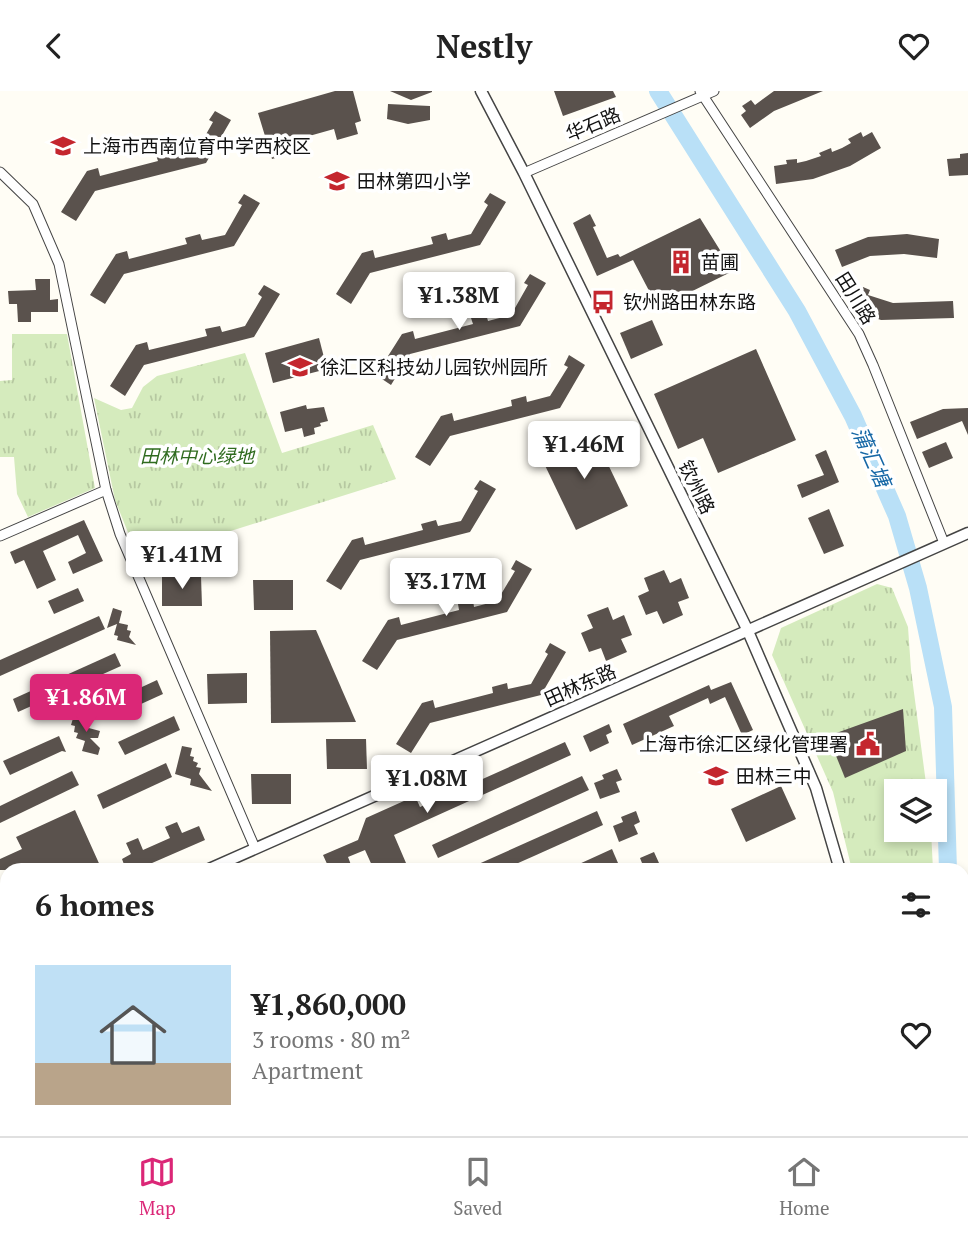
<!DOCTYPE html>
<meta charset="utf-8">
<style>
:root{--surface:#fff;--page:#f2f2f2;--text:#222;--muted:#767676;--line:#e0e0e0;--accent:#db2777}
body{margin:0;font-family:"PT Serif","Noto Sans SC",serif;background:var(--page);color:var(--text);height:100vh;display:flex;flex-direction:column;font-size:26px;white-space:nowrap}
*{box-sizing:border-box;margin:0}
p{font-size:23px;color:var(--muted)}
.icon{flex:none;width:38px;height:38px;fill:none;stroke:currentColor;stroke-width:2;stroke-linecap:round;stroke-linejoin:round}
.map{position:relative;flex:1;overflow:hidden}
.sheet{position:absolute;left:0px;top:772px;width:970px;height:275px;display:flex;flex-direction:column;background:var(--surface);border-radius:21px 21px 0 0;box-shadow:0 4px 10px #0003}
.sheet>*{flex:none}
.tools{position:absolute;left:884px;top:688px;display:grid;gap:14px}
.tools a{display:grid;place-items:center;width:63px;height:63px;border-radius:0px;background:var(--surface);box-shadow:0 4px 10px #0003;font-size:35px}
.price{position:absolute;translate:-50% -60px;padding:0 16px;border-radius:7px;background:#fff;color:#222;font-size:23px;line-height:46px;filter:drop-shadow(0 2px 4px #0008)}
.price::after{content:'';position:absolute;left:50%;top:42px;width:21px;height:16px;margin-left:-10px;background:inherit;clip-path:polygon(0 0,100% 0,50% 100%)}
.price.active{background:var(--accent);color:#fff}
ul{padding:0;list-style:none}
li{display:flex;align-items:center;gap:21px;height:175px;padding:0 35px}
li+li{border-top:2px solid var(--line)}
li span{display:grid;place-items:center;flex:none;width:196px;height:140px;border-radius:0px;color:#555}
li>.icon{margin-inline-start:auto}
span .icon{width:84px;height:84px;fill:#fffc;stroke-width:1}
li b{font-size:30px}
h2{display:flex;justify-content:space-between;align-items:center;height:84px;padding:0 35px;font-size:30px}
header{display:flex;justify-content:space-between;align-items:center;height:91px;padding:0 35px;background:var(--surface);font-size:32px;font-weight:700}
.dock{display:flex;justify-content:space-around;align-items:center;height:98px;border-top:2px solid var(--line);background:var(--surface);font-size:19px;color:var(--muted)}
.dock a{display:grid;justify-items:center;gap:4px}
.dock .active{color:var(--accent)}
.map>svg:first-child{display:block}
.park{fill:url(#park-tufts)}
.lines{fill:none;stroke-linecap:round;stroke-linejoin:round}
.river{stroke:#b9e0f7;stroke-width:18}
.building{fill:#5a524d}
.minor-casing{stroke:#444;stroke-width:11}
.tertiary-casing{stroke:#444;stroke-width:13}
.minor{stroke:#fff;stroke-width:9}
.tertiary{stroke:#fff;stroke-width:10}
.labels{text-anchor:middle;stroke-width:7;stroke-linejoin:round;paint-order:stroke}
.street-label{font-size:19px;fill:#111;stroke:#fff}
.poi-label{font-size:19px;fill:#111;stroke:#fff;text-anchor:start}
.park-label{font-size:19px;font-style:italic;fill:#2f6b1f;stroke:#fff}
.water-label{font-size:21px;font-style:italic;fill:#1768a6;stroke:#fff}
</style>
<header><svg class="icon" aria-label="back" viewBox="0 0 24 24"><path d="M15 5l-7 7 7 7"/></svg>Nestly<svg class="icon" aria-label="heart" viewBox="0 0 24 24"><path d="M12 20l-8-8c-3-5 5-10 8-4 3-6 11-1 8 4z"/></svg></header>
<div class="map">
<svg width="968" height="1045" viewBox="0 0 968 1045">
<defs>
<pattern id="park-tufts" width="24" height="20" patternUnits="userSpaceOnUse" patternTransform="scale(1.75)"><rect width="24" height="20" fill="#d5ebbd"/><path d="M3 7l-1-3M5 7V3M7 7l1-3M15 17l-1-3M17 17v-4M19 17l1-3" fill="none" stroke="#b6c8a1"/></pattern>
</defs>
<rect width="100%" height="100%" fill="#fffdf5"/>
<g class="park">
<polygon points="12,243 67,243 95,397 28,426 17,403 14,366 0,366 0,290 12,289"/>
<polygon points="245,262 282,362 373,334 396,388 139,469 115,409 94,307 121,319 132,317 143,296 157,285"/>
<polygon points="877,493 892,497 908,536 911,579 927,700 896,700 896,738 931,739 933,779 852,779 833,701 772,564 781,537"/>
</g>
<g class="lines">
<g class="river">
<polyline points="658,0 797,220 853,325 897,425 918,497 943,616 948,779"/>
<polyline points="955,1040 956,1045"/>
</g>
</g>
<g class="building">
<polygon points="335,0 353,0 361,30 355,32 358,43 337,49 334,38 302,47 305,58 272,68 258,22"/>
<polygon points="390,0 432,0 432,1 411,9"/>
<polygon points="554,0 613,0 616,6 563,25"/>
<polygon points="774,0 823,0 774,20 750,37 741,24 746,20 742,15 751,9 755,14"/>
<polygon points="388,13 430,15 430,29 408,33 387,28"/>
<polygon points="215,20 231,29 206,72 95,100 76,130 61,121 87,80 98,77 100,85 158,70 156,64 172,60 173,66 196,61 213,31 209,29"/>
<polygon points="861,41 863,46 872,41 881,57 850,75 813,88 776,93 774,75 787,73 786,69 797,68 797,72 806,70 821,65 819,62 831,57 832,61 842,57 851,52 848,48"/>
<polygon points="968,62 968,84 949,85 947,68 960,67 960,63"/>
<polygon points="490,102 506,111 480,154 370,182 351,213 336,203 362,162 373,159 375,167 433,153 431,146 446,142 448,149 471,143 488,114 484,111"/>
<polygon points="244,103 260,112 234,155 124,183 105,213 90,204 116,163 127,160 129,168 187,153 185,147 200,143 202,149 225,144 242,114 238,112"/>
<polygon points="590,123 596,135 593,136 607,167 618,163 620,166 700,127 733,180 658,217 633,169 597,185 573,132"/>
<polygon points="907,143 939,148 937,167 904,163 870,165 842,176 835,159 868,146"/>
<polygon points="530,183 546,192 520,235 410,263 391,294 376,284 402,243 413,240 415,248 473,233 471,227 486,223 488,230 511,224 528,194 524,192"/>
<polygon points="35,188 50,188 50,209 58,208 58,221 31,221 31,231 18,231 17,213 9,213 8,200 36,199"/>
<polygon points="264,194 280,203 254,246 144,274 125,305 110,295 136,254 147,251 149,259 207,245 205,238 220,235 222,241 245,235 262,206 258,203"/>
<polygon points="863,196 870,199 868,204 893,212 953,210 954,227 881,229 852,219 857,200 861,201"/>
<polygon points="652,229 663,254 631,268 620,242"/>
<polygon points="319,247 327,278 273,292 265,262"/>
<polygon points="756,258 796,349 718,382 703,347 678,358 654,303"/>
<polygon points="569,264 585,274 560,317 450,345 430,375 415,366 441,325 452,322 454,330 512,315 511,309 526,305 527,311 550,305 568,276 564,274"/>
<polygon points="306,314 307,318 324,316 328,330 320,332 321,335 314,337 315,343 304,346 302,337 285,341 280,321"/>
<polygon points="968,317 968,344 962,330 917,348 910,331 943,318"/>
<polygon points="592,340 628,415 576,439 540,364"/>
<polygon points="946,351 953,367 929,377 922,361"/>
<polygon points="826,359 839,391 802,407 797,394 824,384 815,364"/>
<polygon points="480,389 496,398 470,441 360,469 341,499 326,490 352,449 363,446 365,454 423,439 421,433 436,429 438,435 461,430 478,400 474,398"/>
<polygon points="829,418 844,455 824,463 808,427"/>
<polygon points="84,429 103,470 73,483 68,471 86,462 78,444 43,460 56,489 37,498 24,469 15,473 10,461"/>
<polygon points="516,469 532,478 507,521 397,549 377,579 362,570 388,529 399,526 401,534 459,519 458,513 473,509 474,516 497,510 515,480 511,478"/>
<polygon points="664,479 670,492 681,487 689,507 678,511 683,524 663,533 657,520 646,524 638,505 649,500 644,487"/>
<polygon points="162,485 201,485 202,515 162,515"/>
<polygon points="253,489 293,489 293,519 254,519"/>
<polygon points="78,497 84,510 54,523 48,510"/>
<polygon points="608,516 613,529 624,524 632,544 621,548 627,561 606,570 601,557 589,561 581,542 593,537 587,524"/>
<polygon points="113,517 122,520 119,532 128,534 127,539 131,540 129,546 136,554 117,549 118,545 114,544 117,533 107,537"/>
<polygon points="99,525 105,538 0,585 0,569"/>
<polygon points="316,539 356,631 271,632 270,540"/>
<polygon points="550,552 566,561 541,604 430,632 411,662 396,653 422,612 433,609 435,617 493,602 492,596 507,592 508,598 531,593 548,563 545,561"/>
<polygon points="115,562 121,575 18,621 13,608"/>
<polygon points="247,582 247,612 208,613 207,583"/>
<polygon points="157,589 163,603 108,628 101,615"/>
<polygon points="731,591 753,639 742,644 725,606 710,613 708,607 669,625 674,635 632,654 623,633 709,594 711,599"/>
<polygon points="903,618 906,660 845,687 828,645"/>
<polygon points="75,621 84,623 82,631 86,632 85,636 100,640 98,647 90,647 100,657 98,664 82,660 85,650 76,647 78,642 74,641 75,635 71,634"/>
<polygon points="174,625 180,639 125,664 118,651"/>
<polygon points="609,633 612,641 606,644 609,652 590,661 583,645"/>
<polygon points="59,645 66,661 62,660 10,684 3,670"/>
<polygon points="326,648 366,648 367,678 327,678"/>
<polygon points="565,651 571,664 394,744 409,779 374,779 365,759 348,766 353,779 337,779 334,772 328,775 323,764 358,749 366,727 415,705 420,716"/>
<polygon points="182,655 192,657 190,665 194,666 193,670 198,672 196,676 201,677 199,683 212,700 190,694 191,688 175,683"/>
<polygon points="166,672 172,686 103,718 97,704"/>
<polygon points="617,678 622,689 616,691 620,701 600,708 594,692 604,688 602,684"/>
<polygon points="72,680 79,694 0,732 0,715"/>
<polygon points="251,683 291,683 291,713 252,713"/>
<polygon points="582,685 589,699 438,767 432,754"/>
<polygon points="781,695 796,728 746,751 731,718"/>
<polygon points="75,719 102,779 0,779 0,768 22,758 16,746"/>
<polygon points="597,720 603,734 534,765 502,779 465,779"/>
<polygon points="636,720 640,731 634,734 638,743 619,751 613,735 623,731 621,726"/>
<polygon points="177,731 182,742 199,735 205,749 136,779 126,779 122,768 131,763 126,752 138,747 143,759 170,747 165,736"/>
<polygon points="612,758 618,772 603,779 566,779"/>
<polygon points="654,761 659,772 653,774 655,779 625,779 642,772 640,767"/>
</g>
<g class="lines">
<g class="minor-casing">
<g id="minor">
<polyline points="700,0 859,243 873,274 944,452"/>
<polyline points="0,81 33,113 59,173 106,399 120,443 255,757"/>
<polyline points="524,82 714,0"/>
<polyline points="0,445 106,399"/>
</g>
</g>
<g class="tertiary-casing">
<g id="tertiary">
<polyline points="481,0 524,82 747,538 816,697 840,779"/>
<polyline points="207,779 968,442"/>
<polyline points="0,872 7,869"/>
<polyline points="862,1040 862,1045"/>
</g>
</g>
<use href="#minor" class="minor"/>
<use href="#tertiary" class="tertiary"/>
</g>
<defs>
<g id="school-bare" transform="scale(1.89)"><path d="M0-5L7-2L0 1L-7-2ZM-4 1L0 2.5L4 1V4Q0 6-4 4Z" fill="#c4262e" stroke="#fff" stroke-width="2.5" paint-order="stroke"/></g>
<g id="building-bare" transform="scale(1.89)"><path d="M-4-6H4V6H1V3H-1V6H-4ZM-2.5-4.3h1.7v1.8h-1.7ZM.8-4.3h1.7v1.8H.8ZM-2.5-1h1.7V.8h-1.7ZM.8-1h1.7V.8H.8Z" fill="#c4262e" stroke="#fff" stroke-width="2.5" paint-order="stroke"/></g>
<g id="bus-bare" transform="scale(1.89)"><path d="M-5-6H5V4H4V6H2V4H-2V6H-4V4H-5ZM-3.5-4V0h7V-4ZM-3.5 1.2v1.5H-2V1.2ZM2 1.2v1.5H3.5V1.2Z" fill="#c4262e" stroke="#fff" stroke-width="2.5" paint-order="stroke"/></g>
<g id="civic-bare" transform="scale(1.89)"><path d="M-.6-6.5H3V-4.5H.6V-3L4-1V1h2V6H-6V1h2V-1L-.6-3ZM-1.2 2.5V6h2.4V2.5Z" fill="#c4262e" stroke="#fff" stroke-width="2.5" paint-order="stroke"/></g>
</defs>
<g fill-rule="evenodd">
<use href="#school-bare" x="63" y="55"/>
<use href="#school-bare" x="337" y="90"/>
<use href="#building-bare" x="681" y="171"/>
<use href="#bus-bare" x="603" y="211"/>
<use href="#school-bare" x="300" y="276"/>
<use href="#civic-bare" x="868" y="653"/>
<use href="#school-bare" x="716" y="685"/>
</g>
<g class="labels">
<g class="street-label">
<text transform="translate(593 33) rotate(-23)" y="7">华石路</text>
<text transform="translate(856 207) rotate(58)" y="7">田川路</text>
<text transform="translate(697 396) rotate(64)" y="7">钦州路</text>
<text transform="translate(580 594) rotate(-24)" y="7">田林东路</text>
</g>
<g class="poi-label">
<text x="83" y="62">上海市西南位育中学西校区</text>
<text x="357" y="97">田林第四小学</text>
<text x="701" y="178">苗圃</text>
<text x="623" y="218">钦州路田林东路</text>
<text x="320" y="283">徐汇区科技幼儿园钦州园所</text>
<text x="848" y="660" text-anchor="end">上海市徐汇区绿化管理署</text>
<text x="736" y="692">田林三中</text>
</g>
<g class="park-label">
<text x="197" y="372">田林中心绿地</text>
</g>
<g class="water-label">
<text transform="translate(871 366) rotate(66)" y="7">蒲汇塘</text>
</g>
</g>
</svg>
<div class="tools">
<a><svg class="icon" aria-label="layers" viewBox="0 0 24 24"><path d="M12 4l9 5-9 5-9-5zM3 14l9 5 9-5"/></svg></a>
</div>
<b class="price" style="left:459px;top:241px">¥1.38M</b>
<b class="price" style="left:584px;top:390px">¥1.46M</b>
<b class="price" style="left:182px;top:500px">¥1.41M</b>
<b class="price" style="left:446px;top:527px">¥3.17M</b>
<b class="price active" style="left:86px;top:643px">¥1.86M</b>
<b class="price" style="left:427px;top:724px">¥1.08M</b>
<section class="sheet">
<h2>6 homes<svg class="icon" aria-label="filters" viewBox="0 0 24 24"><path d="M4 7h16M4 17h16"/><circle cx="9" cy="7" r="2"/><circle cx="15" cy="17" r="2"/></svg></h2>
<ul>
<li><span style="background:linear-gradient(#bfe0f5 70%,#b9a48a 0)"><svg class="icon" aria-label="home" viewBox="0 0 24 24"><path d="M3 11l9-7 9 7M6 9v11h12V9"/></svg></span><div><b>¥1,860,000</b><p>3 rooms · 80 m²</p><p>Apartment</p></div><svg class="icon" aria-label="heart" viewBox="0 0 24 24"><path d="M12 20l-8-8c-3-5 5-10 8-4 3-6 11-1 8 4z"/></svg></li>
</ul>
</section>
</div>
<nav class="dock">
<a class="active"><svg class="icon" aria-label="map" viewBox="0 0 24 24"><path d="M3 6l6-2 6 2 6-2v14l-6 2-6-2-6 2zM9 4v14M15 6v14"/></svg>Map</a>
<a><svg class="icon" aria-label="saved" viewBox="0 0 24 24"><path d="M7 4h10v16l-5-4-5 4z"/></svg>Saved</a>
<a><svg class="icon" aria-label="home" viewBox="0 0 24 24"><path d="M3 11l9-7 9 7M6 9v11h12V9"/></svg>Home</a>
</nav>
